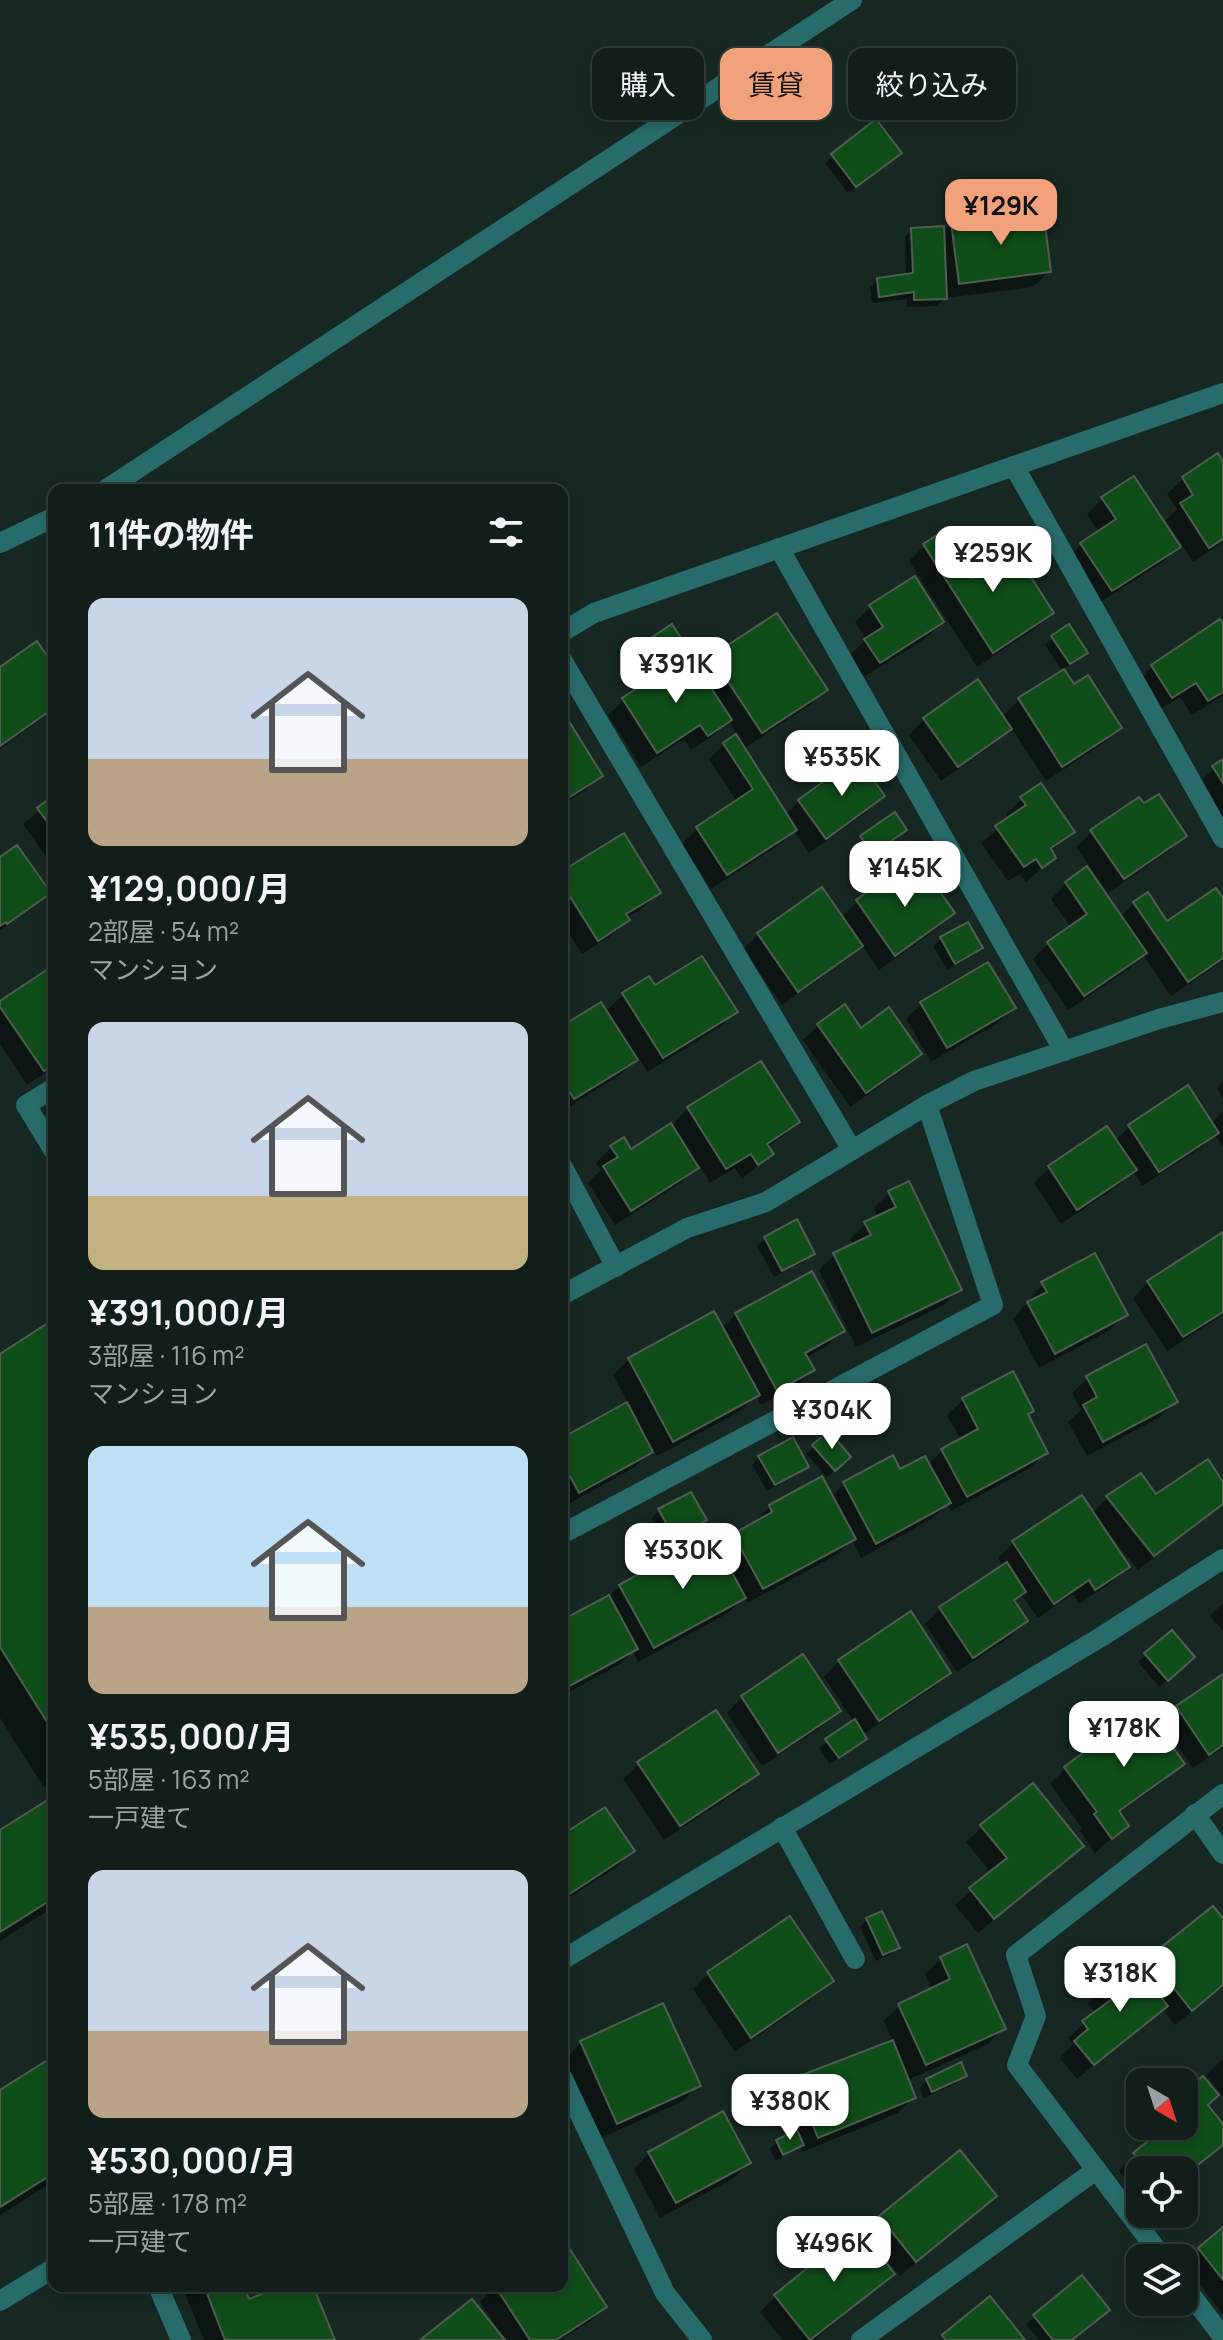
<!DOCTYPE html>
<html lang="ja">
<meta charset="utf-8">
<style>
:root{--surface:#111e1a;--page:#1e2b27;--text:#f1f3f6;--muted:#9ca2a2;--line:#303c39;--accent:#f1a27b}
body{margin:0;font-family:Manrope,"Noto Sans JP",sans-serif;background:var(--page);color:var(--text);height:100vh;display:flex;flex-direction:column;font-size:30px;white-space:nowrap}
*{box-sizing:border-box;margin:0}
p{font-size:26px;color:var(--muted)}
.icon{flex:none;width:44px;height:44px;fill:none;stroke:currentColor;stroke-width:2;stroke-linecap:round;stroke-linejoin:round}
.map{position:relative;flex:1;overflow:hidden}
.sheet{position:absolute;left:48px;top:484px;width:520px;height:1808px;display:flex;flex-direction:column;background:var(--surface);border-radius:16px;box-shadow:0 4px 12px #0003,0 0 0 2px var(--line)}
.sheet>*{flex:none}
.banner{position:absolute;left:592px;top:48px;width:510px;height:72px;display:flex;gap:16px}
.needle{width:52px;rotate:141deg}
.controls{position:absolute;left:1126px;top:2068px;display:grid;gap:16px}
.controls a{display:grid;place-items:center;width:72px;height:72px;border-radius:16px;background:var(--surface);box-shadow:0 4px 12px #0003,0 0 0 2px var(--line);font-size:40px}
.price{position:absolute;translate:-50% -68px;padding:0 18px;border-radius:16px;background:#fff;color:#222;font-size:26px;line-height:52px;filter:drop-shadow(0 2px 4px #0008)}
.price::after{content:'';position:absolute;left:50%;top:48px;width:24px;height:18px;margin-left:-12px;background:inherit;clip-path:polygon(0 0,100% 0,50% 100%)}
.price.current{background:var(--accent);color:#111}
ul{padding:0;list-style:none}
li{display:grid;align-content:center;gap:16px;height:424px;padding:0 40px}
li span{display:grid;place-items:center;height:248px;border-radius:16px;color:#555}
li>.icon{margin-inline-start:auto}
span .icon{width:144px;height:144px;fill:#fffc;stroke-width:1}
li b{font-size:34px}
h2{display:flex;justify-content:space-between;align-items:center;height:96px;padding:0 40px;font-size:34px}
.chip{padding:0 28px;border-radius:16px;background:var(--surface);box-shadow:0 4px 12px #0003,0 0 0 2px var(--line);font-size:28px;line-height:72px}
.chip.current{background:var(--accent);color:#111}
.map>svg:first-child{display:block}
.shadow{fill:#0007}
.building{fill:#0f4d19;stroke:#515d51;stroke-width:2}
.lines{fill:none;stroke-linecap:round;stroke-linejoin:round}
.minor{stroke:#276c6b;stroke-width:20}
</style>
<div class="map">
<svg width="1223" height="2340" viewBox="0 0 1223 2340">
<rect width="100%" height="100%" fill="#172822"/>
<g class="shadow">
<polygon points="833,156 892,160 848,193 825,163"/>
<polygon points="952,223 1049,271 1033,287 945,298 937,306 907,307 907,299 872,303 870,287 878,280 906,276 905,237 912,230 942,233"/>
<polygon points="1217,456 1223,466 1223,542 1193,562 1166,520 1177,509 1167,494 1183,479"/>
<polygon points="1103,498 1178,546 1163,562 1096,605 1066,560 1082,544 1099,532 1087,514"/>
<polygon points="942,535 972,581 1051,613 1036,628 977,667 909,561 924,546"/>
<polygon points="871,607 942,622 926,638 864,677 850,656 866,639 855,622"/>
<polygon points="1223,628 1223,696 1192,715 1180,697 1156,712 1137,682 1152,667"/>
<polygon points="1053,637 1086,652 1062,670 1073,687 1120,727 1104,743 1046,781 1011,727 994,744 941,781 909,735 924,719 1002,717 1019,700 1063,672 1045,645"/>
<polygon points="643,645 683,645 648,671 636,653"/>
<polygon points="713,658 825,690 810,705 743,749 785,815 799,801 882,796 867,812 809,853 794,831 779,845 711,889 682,844 697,829 737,802 709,759 724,744 738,735 728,721 714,735 691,750 684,739 641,767 608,715 624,700 698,672"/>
<polygon points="0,669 54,670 54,710 0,749"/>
<polygon points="562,731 600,775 585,791 562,805"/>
<polygon points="1223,761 1223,823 1198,783"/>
<polygon points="54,798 54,868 23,824"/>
<polygon points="1022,799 1073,832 1050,852 1054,857 1026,882 1020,874 1008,881 981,843 1010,819 1006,814"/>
<polygon points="894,815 904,829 864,860 854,845"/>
<polygon points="1092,832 1185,835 1169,851 1108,893 1090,867 1088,869 1090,867 1076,847"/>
<polygon points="0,859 48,893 33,908 0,930"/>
<polygon points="562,874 658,893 643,908 626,918 628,920 612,935 582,954 562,923"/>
<polygon points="911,884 952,913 937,929 879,970 861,944 845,961 782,1005 743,950 758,934 841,918 857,902"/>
<polygon points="1066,884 1120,918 1134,903 1167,923 1223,902 1223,961 1171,996 1143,954 1129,969 1068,1010 1033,959 1048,944 1071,928 1051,899"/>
<polygon points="967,924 980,948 973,955 947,970 933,946 941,939"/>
<polygon points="54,967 54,1067 27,1085 0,1044 0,1003"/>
<polygon points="654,988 735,1012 720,1027 647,1072 638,1057 620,1075 562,1111 562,1029 605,1012 624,994"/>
<polygon points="921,1004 1013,1008 998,1023 931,1062 906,1019"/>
<polygon points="819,1025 861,1030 920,1054 904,1069 850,1107 803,1040"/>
<polygon points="1223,1081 1223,1098 1217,1088"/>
<polygon points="1187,1088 1211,1124 1223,1111 1223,1147 1214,1134 1201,1148 1142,1186 1133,1171 1119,1185 1061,1224 1034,1183 1049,1168 1107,1129 1115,1141 1129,1127"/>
<polygon points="688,1108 798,1122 782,1137 767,1147 771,1154 742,1179 735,1168 710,1183 699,1165 681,1183 615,1225 588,1183 601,1170 596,1163 612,1147 631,1151 673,1124"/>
<polygon points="889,1193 959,1289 944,1305 856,1347 819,1270 834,1255 853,1246 850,1239 865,1224 878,1217 874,1208"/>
<polygon points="1223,1234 1223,1315 1167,1351 1133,1298 1148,1282"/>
<polygon points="765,1239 813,1253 805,1261 774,1277 757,1246"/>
<polygon points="1043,1284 1125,1314 1110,1330 1039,1368 1013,1319"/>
<polygon points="736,1314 843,1330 827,1346 805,1358 812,1370 797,1386 761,1405 756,1396 742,1410 657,1456 653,1449 635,1467 563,1507 562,1440 629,1404 613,1375 629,1359 722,1328"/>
<polygon points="54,1322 54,1782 44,1788 0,1718 0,1356"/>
<polygon points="1012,1373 1026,1416 1045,1453 1030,1468 951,1511 947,1504 933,1518 861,1558 852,1541 838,1554 747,1603 744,1597 728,1613 638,1662 633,1652 620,1664 562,1696 562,1623 609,1597 620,1586 719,1552 770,1507 821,1479 831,1497 844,1484 928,1465 942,1450 961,1440 947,1415 963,1400"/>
<polygon points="1088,1378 1175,1402 1160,1417 1087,1456 1068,1422 1081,1410 1072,1393"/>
<polygon points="814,1447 841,1464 827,1477 806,1454"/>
<polygon points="759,1457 806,1467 799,1474 767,1491 752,1465"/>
<polygon points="1141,1475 1156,1497 1223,1486 1223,1503 1138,1570 1111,1536 1108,1538 1127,1567 1112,1582 1079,1604 1073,1594 1038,1618 1021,1594 1013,1602 1025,1621 1010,1637 957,1672 925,1624 941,1608 1003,1566 998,1558 1013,1543 1092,1514 1107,1498"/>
<polygon points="660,1510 704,1520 697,1528 667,1544 652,1518"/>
<polygon points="1223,1603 1223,1631 1210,1616"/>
<polygon points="1146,1655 1185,1665 1159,1687 1138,1662"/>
<polygon points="839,1661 949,1673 933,1688 862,1735 865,1739 857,1746 830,1764 819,1748 854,1722 824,1677"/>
<polygon points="1223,1677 1223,1748 1193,1768 1162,1723 1177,1708"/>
<polygon points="742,1697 838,1711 823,1726 762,1766 727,1713"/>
<polygon points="1182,1763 1167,1779 1118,1814 1126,1826 1095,1853 1080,1831 1082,1828 1050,1784 1066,1768"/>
<polygon points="639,1764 756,1774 741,1789 664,1840 623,1779"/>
<polygon points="54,1798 54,1907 0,1941 0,1833"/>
<polygon points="982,1827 1082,1846 978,1933 955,1905 991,1873 966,1842"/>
<polygon points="562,1838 632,1851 617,1867 562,1902"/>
<polygon points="789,1919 831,1981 816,1996 735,2052 693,1989 708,1974"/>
<polygon points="867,1920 897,1947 890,1955 876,1961 860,1927"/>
<polygon points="1223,1922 1223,1986 1175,2025 1163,2009 1077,2079 1060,2058 1073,2044 1068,2038 1096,2013 1088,2004 1104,1989 1137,1971 1150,1958"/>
<polygon points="966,1947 1003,2028 988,2044 910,2079 906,2070 903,2072 913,2097 898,2113 802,2152 800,2146 776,2161 770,2149 777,2142 795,2133 780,2096 796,2080 893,2042 884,2021 899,2006 932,1990 925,1974 941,1959"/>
<polygon points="581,2043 698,2085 683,2101 601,2138 565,2059"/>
<polygon points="54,2059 54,2181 0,2215 0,2093"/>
<polygon points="1223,2059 1223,2097 1206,2075"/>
<polygon points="965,2075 957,2083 924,2098 920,2088 927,2081"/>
<polygon points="1184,2094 1206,2106 1223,2128 1223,2144 1184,2177 1184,2170 1140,2170 1140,2200 1119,2170 1147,2145 1138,2134 1146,2126 1184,2126"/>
<polygon points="649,2153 749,2163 734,2178 660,2218 634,2169"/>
<polygon points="994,2196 900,2276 865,2233 880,2217"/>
<polygon points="1223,2230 1223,2314 1184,2265"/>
<polygon points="563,2242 605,2307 589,2322 561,2340 423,2340 498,2330 480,2302 495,2286 562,2286"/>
<polygon points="893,2274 814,2340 783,2340 760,2312 775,2297"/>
<polygon points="1081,2278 1071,2340 1039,2340 1026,2324"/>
<polygon points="186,2286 241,2286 248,2302 287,2286 311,2286 332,2340 204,2340 183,2289"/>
</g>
<g class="building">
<polygon points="876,119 902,153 856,187 831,154"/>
<polygon points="1043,209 1051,272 959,284 951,222"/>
<polygon points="944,226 947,299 914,300 914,292 879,297 877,278 913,273 911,228"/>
<polygon points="1218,453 1223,462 1223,539 1209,548 1180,503 1193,495 1182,477"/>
<polygon points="1134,476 1181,547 1112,591 1080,543 1116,519 1101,497"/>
<polygon points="942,532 972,578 1014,551 1054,613 993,653 923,544"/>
<polygon points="915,576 944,622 880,663 864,639 883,627 869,605"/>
<polygon points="777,613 828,690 762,733 711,656"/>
<polygon points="1220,619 1223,624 1223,692 1208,701 1196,683 1172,698 1151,665"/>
<polygon points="672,624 686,646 656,665 642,644"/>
<polygon points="1069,624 1088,653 1070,664 1051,636"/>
<polygon points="37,641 54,666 54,708 0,746 0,667"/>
<polygon points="689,654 732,720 708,736 700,725 657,753 622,698"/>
<polygon points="1064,669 1074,684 1088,675 1122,728 1062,767 1018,698"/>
<polygon points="978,679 1012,729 958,767 923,718"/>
<polygon points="570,723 603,776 562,802 562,728"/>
<polygon points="736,734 797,830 727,875 696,827 753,789 723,743"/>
<polygon points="857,757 885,796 826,839 798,800"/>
<polygon points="1223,759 1223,783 1212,766"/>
<polygon points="1041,783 1075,832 1051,848 1056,858 1042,868 1036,859 1024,867 995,826 1026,805 1020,797"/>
<polygon points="1159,794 1187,836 1124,879 1090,830 1139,797 1144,803"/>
<polygon points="54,795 54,831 37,808"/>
<polygon points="895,812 907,830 872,854 860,836"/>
<polygon points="624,833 661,893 626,914 630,920 598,941 562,884 562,871"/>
<polygon points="17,845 51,893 7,924 6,922 0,926 0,857"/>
<polygon points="1087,866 1147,953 1084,996 1047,942 1087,914 1065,882"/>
<polygon points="902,867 912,881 925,871 955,913 895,956 856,900"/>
<polygon points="822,887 863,946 798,992 757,933"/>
<polygon points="1216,888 1223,898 1223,958 1188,982 1133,902 1148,892 1167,921"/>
<polygon points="968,922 983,948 955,964 940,937"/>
<polygon points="702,956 738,1012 663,1058 622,993 649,976 655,985"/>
<polygon points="988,962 1016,1008 947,1048 920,1002"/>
<polygon points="54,965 54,1064 44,1071 0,1007 0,1001"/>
<polygon points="601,1002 638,1060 574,1099 562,1079 562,1026"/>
<polygon points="845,1004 861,1028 889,1007 922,1054 866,1093 817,1024"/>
<polygon points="761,1061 800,1122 767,1144 774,1154 758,1165 751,1154 726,1169 687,1107"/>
<polygon points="1188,1085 1219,1133 1159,1172 1128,1125"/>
<polygon points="671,1123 699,1168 631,1211 603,1166 618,1157 610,1146 624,1137 631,1149"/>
<polygon points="1107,1126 1137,1170 1077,1210 1048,1166"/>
<polygon points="909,1181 962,1290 872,1333 833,1253 871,1235 864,1222 896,1207 888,1191"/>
<polygon points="797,1219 815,1254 782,1271 764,1237"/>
<polygon points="1223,1232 1223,1312 1183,1337 1147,1281"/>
<polygon points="1095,1253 1128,1315 1055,1354 1027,1302 1047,1292 1041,1282"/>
<polygon points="812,1271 845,1331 805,1353 815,1370 777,1391 735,1313"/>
<polygon points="714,1311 760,1395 673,1442 628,1358"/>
<polygon points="54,1319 54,1733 0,1647 0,1354"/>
<polygon points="1146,1344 1178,1402 1103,1442 1083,1405 1097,1397 1086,1376"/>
<polygon points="1013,1371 1034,1411 1028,1414 1048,1453 967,1497 941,1449 978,1429 962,1398"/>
<polygon points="627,1402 653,1452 579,1493 562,1461 562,1438"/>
<polygon points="829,1431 851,1457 835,1471 812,1445"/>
<polygon points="793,1437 809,1467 775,1485 758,1456"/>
<polygon points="893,1455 900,1469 925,1456 951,1503 876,1544 843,1482"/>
<polygon points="1208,1459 1223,1482 1223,1504 1154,1556 1106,1496 1141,1473 1156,1494"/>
<polygon points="822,1476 856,1539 763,1589 733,1534 772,1512 769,1505"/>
<polygon points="691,1492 707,1520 675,1538 658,1509"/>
<polygon points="1082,1495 1130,1567 1095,1590 1089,1580 1054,1604 1012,1541"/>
<polygon points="711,1534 746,1598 654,1648 619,1585"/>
<polygon points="1007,1562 1026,1592 1014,1600 1028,1621 973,1658 939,1607"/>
<polygon points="609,1595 638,1649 562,1690 562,1620"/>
<polygon points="911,1611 951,1673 879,1721 838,1660"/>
<polygon points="1172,1630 1195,1657 1168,1681 1144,1653"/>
<polygon points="803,1654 841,1711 778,1753 741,1696"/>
<polygon points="1223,1674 1223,1745 1209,1755 1176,1706"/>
<polygon points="1144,1708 1185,1764 1119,1811 1129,1826 1112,1839 1094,1814 1097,1812 1064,1767"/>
<polygon points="716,1710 759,1774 680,1826 637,1762"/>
<polygon points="855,1719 867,1739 839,1758 825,1739"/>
<polygon points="1033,1783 1084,1846 994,1919 969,1888 1007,1858 980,1825"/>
<polygon points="54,1796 54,1898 0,1932 0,1830"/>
<polygon points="605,1807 635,1851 562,1899 562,1835"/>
<polygon points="1213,1906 1223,1918 1223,1985 1192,2011 1149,1957"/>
<polygon points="882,1911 900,1948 883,1955 866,1918"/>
<polygon points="790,1916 834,1981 751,2038 707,1972"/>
<polygon points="967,1944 1006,2029 926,2065 898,2004 950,1979 940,1957"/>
<polygon points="1133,1962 1168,2006 1094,2065 1074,2041 1088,2029 1082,2021 1112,1999 1102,1987"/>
<polygon points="663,2003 701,2086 617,2124 580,2041"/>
<polygon points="893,2040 916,2098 818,2138 794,2078"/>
<polygon points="54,2056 54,2173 0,2207 0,2090"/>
<polygon points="961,2062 967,2076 932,2092 926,2079"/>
<polygon points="1203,2076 1219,2095 1208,2105 1223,2124 1223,2145 1184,2176 1184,2170 1147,2170 1133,2153 1162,2130 1159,2126 1184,2126 1184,2091"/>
<polygon points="723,2111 751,2163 676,2203 648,2152"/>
<polygon points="797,2130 804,2145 783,2155 776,2140"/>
<polygon points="960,2150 997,2196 916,2262 879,2216"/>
<polygon points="858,2227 895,2274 810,2340 774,2295"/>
<polygon points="1223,2227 1223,2280 1198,2248"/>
<polygon points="564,2240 607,2307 556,2340 530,2340 495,2286 562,2286"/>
<polygon points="1082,2275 1110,2310 1072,2340 1053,2340 1033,2315"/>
<polygon points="204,2286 244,2286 249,2299 281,2286 313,2286 335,2340 225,2340"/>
<polygon points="990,2296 1025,2340 946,2340 942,2335"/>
<polygon points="472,2299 505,2340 420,2340"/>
</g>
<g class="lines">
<g class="minor">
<polyline points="1014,466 1223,838"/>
<polyline points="105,490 852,0"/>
<polyline points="0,543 54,517"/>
<polyline points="779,548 1064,1051"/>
<polyline points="562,632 594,613 1223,393"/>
<polyline points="562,660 852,1150"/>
<polyline points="54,1088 26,1105 54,1151"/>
<polyline points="562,1166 616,1267"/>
<polyline points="562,1295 687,1228 766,1202 927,1105 974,1081 1159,1019 1223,1002"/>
<polyline points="562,1534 993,1305 927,1105"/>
<polyline points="1195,1814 1223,1854"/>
<polyline points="782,1827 855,1959"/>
<polyline points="562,1960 1101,1637 1223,1559"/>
<polyline points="562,2077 665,2293 702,2340"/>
<polyline points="1163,2258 1017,2065 1036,2016 1016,1955 1223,1794"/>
<polyline points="158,2286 181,2340"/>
<polyline points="1184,2286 1223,2337"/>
<polyline points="0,2301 54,2268"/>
<polyline points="861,2340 1096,2170"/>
</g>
</g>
</svg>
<div class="controls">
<a><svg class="needle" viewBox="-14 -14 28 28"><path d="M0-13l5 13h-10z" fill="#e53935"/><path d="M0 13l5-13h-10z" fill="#9ca2a2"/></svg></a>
<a><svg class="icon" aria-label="locate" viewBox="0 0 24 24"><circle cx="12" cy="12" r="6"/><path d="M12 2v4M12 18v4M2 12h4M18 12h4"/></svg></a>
<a><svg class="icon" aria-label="layers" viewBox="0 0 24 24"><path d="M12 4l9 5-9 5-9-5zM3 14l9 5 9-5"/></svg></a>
</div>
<b class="price current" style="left:1001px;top:247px">¥129K</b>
<b class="price" style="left:993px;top:594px">¥259K</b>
<b class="price" style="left:676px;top:705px">¥391K</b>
<b class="price" style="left:842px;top:798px">¥535K</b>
<b class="price" style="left:905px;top:909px">¥145K</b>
<b class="price" style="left:832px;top:1451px">¥304K</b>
<b class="price" style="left:683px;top:1591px">¥530K</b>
<b class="price" style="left:1124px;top:1769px">¥178K</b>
<b class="price" style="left:1120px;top:2014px">¥318K</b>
<b class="price" style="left:790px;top:2142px">¥380K</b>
<b class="price" style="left:834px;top:2284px">¥496K</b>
<div class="banner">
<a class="chip">購入</a>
<a class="chip current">賃貸</a>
<a class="chip">絞り込み</a>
</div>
<section class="sheet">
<h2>11件の物件<svg class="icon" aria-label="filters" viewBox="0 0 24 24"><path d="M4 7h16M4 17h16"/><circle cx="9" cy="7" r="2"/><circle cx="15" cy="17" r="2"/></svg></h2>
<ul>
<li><span style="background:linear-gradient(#c9d6e8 65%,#b9a48a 0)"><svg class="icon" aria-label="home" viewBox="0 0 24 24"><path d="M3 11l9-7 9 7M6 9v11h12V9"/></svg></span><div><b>¥129,000/月</b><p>2部屋 · 54 m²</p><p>マンション</p></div></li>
<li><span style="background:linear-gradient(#c9d6e8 70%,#c2b280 0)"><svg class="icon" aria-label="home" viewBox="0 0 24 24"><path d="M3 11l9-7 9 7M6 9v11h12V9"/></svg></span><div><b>¥391,000/月</b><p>3部屋 · 116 m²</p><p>マンション</p></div></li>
<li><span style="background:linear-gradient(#bfe0f5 65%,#b9a48a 0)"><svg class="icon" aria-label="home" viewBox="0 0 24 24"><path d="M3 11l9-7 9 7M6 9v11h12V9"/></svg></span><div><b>¥535,000/月</b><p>5部屋 · 163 m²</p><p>一戸建て</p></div></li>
<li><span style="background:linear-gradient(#c9d6e8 65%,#b9a48a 0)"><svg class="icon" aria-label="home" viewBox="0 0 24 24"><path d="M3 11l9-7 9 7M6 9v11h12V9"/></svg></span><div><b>¥530,000/月</b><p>5部屋 · 178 m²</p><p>一戸建て</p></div></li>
</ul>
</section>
</div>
